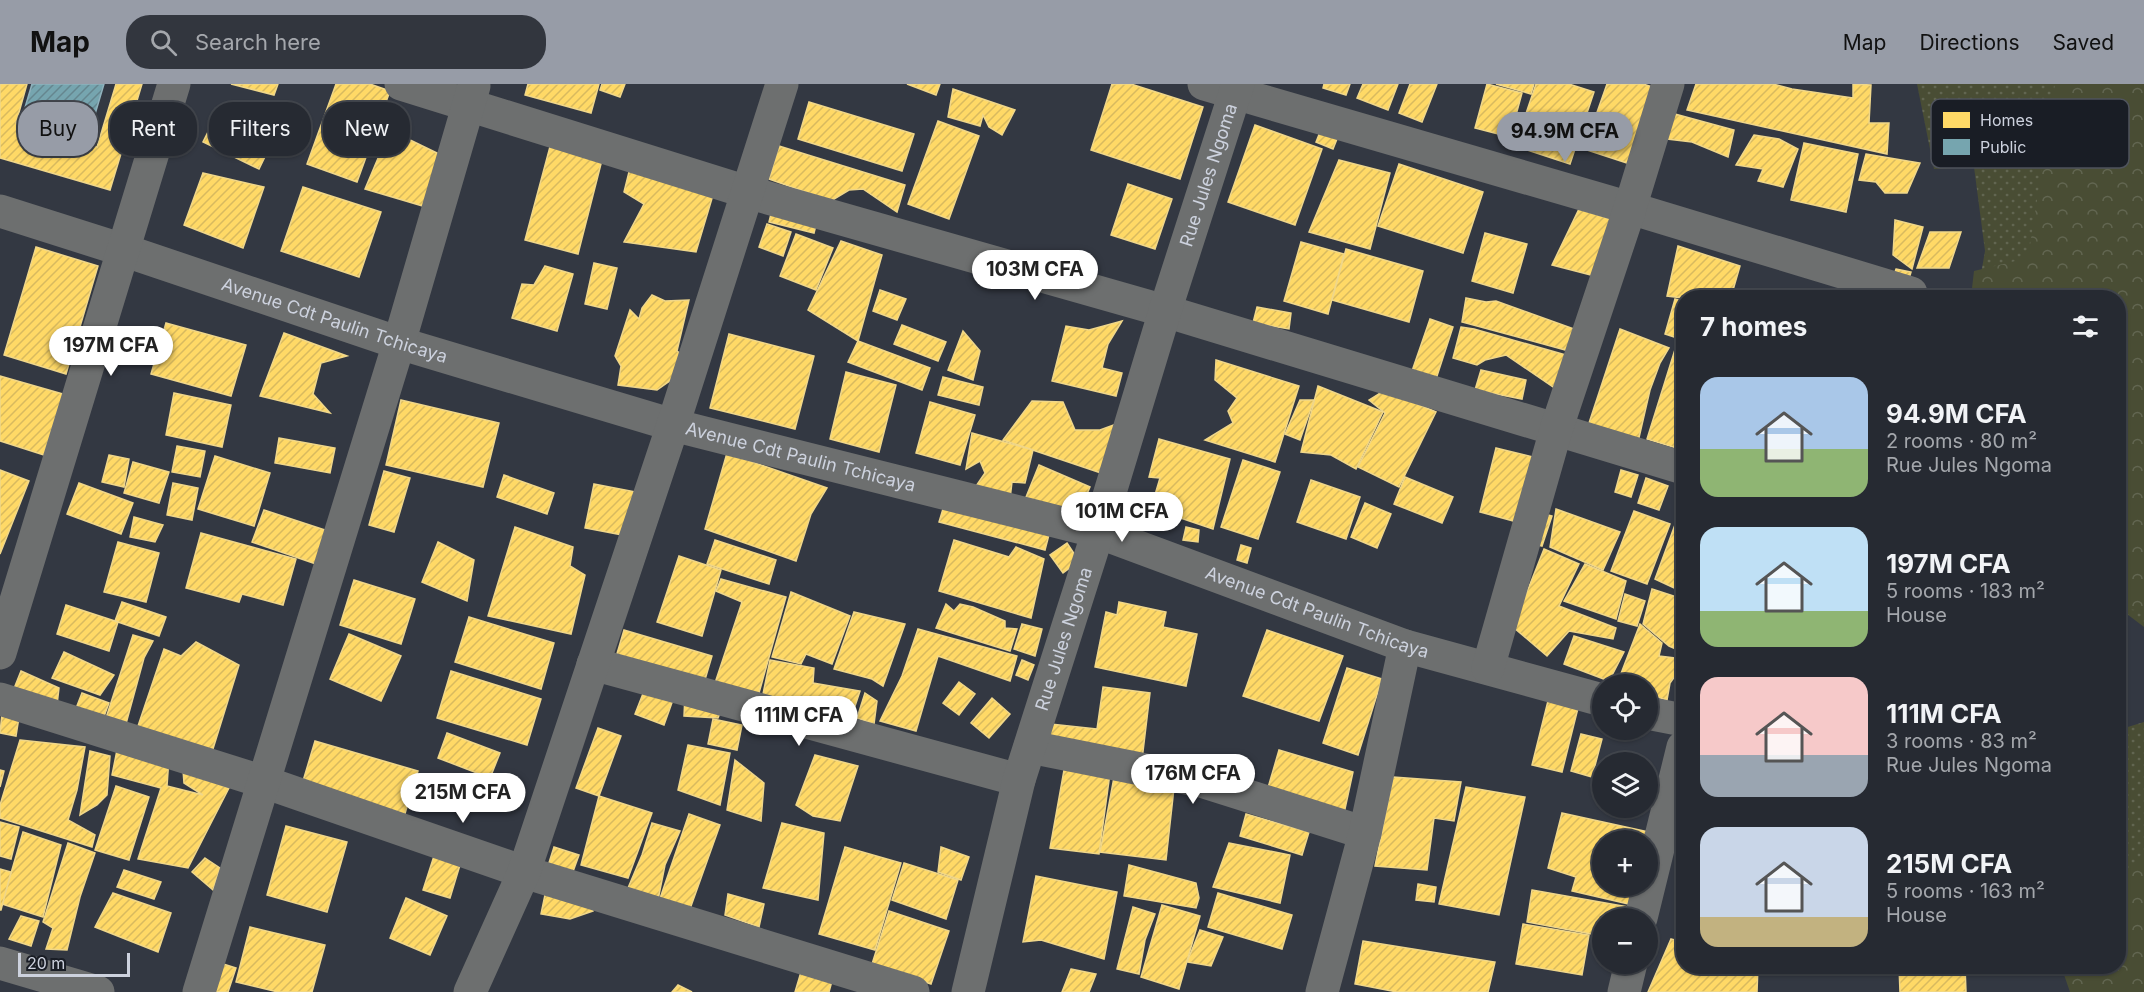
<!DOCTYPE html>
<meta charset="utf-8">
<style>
:root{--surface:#262a32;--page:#32363e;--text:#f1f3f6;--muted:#a4a7ac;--line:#42464d;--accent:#979ca7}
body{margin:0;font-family:Inter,sans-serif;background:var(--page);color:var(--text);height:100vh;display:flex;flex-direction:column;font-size:22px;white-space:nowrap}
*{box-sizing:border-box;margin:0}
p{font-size:20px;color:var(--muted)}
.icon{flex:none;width:33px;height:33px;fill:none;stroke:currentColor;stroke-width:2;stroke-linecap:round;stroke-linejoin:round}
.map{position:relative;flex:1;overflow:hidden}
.panel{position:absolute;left:1676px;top:206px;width:450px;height:684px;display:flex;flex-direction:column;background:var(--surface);border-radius:24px;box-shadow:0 2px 4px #0004,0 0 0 2px var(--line)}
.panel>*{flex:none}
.hud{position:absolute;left:18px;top:18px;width:570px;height:54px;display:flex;gap:12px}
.fabs{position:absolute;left:1592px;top:590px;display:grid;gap:12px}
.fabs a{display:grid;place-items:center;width:66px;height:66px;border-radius:50%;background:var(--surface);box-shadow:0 2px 4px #0004,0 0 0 2px var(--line);font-size:30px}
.scale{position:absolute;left:18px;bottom:15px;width:112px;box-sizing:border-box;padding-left:6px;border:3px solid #cdd2de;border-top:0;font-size:16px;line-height:21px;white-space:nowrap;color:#cdd2de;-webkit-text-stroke:4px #191d25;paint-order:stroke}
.price{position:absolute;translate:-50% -51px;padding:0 14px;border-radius:21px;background:#fff;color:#222;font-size:20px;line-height:39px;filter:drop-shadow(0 2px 3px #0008)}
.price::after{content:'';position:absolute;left:50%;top:36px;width:18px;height:14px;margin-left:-9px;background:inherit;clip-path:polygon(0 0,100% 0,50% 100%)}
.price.active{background:var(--accent);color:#111}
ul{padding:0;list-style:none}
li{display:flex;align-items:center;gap:18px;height:150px;padding:0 24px}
li span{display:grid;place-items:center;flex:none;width:168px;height:120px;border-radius:18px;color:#555}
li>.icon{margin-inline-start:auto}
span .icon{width:72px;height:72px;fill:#fffc;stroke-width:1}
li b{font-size:26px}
h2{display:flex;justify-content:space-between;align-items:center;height:72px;padding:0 24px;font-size:26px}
.tag{padding:0 21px;border-radius:24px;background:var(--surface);box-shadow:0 2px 4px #0004,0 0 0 2px var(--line);font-size:21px;line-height:54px}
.tag.active{background:var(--accent);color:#111}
header{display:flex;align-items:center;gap:36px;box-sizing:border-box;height:84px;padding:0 30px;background:var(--accent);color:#111}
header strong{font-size:28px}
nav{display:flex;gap:33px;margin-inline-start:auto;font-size:21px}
.search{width:420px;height:54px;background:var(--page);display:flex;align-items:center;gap:15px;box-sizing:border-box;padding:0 21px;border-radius:24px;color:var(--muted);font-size:22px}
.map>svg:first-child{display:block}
.grass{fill:url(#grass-dots)}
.forest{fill:url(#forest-crowns)}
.homes{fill:url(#homes-hatch);stroke:#f0d78a;stroke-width:1.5}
.public{fill:url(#public-hatch);stroke:#90b2bd;stroke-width:1.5}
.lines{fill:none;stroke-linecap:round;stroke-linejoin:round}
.minor{stroke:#6d6f6f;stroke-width:33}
.labels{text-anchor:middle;stroke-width:6;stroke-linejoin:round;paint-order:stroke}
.street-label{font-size:18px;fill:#cdd2de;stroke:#191d25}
.key{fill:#191d25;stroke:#4f535c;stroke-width:1.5}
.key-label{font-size:16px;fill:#cdd2de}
</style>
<header>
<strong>Map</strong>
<div class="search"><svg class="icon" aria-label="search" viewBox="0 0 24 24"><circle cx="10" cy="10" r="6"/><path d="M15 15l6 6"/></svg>Search here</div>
<nav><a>Map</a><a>Directions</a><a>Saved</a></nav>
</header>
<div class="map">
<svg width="2144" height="908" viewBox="0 0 2144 908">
<defs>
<pattern id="grass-dots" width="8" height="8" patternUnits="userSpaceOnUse" patternTransform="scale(1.5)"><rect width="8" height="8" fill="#494d34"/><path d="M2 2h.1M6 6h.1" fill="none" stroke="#626651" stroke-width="1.8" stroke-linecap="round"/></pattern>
<pattern id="forest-crowns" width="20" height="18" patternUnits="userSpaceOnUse" patternTransform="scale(1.5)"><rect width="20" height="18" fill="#494d34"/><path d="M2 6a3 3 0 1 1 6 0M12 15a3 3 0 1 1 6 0" fill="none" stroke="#626651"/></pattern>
<pattern id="homes-hatch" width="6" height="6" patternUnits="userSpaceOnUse" patternTransform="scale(1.5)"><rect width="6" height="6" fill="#ffd966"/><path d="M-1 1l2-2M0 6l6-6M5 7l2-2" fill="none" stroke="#d8ba5f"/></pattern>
<pattern id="public-hatch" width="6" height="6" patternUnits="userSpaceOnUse" patternTransform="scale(1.5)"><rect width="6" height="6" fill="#76a5af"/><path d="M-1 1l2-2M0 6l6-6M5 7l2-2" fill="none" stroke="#65868f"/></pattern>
</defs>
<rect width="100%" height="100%" fill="#333842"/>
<g class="grass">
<polygon points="1917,0 2144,0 2144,543 2123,527 2118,526 2118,213 1977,213 1985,167 1974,83 1934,85"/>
<polygon points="2144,638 2144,908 2118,882 2118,646"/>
</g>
<g class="forest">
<polygon points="2055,0 2144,0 2144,527 2118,524 2118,410 2127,394 2118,391 2118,213 1971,213 1974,187 2028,174"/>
<polygon points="2144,767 2144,908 2070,908 2061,882 2118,882 2118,801"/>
</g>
<g class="homes">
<polygon points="0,0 27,0 16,39 97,63 116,0 142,0 110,106 0,74"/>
<polygon points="231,0 278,0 274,11"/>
<polygon points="336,0 370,0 390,7 357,98 307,80"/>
<polygon points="528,0 599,0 591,29 525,11"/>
<polygon points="602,0 625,0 620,13 600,6"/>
<polygon points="907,0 940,0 936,11"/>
<polygon points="1112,0 1131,0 1203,23 1180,95 1091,66"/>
<polygon points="1324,0 1350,0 1346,11 1323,4"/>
<polygon points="1363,0 1398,0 1388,26 1357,14"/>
<polygon points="1410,0 1437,0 1422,38 1399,29"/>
<polygon points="1487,0 1522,9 1510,53 1475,44"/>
<polygon points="1496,0 1534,0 1531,10"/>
<polygon points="1536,0 1569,0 1594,8 1570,80 1515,62"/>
<polygon points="1607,0 1643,0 1659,5 1633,81 1584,65"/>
<polygon points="1696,0 1773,0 1792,5 1853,14 1853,0 1871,1 1869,39 1889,39 1887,70 1687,26"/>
<polygon points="953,5 1015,26 1002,51 989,43 983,31 980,42 948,33"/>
<polygon points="809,18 914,50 902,87 798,55"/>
<polygon points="219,26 275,52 259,85 203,58"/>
<polygon points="1664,27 1734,46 1728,73 1692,58 1659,54"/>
<polygon points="938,37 979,52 949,135 908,120"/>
<polygon points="1324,38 1341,45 1333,65 1316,58"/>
<polygon points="1255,41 1322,65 1295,141 1228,118"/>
<polygon points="1754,51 1779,55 1798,65 1783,103 1758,97 1763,85 1736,81"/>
<polygon points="406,54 441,71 426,123 365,105 384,60 401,62"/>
<polygon points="551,59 603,72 578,170 525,156"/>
<polygon points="1804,59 1858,70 1846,128 1791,116"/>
<polygon points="779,62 905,101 897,128 863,105 849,106 831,117 769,95"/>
<polygon points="1866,70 1920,79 1907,109 1885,109 1876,98 1859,96"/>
<polygon points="1339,76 1390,89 1370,165 1309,148"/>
<polygon points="1399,80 1483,108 1463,169 1378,142"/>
<polygon points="630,84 713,111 696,168 624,158 644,120 624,108"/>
<polygon points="203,89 264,103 243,164 184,141"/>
<polygon points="1128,100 1172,115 1155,165 1111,151"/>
<polygon points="303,103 381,128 359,193 281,167"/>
<polygon points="773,122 818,133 814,149 769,138"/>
<polygon points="1579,125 1617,137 1595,192 1552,181"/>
<polygon points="1895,136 1923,143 1912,185 1893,171"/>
<polygon points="767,140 791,148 783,172 759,163"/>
<polygon points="1930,148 1961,148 1949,184 1917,184"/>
<polygon points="1485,149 1527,160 1513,209 1472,197"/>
<polygon points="796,150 833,164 816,206 780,192"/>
<polygon points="841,157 882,171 858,257 808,226"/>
<polygon points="1301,158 1344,170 1328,230 1284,217"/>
<polygon points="1678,162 1740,182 1731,213 1683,214 1667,212"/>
<polygon points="36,163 98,182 66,290 4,271"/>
<polygon points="1346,165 1423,187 1409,238 1332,216"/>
<polygon points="594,179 617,184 607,225 585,220"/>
<polygon points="545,182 573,190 557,247 512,234 522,200 534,201"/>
<polygon points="1896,185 1911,188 1907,201 1892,197"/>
<polygon points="880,206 906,215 897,236 873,227"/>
<polygon points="1741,207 1772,213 1740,213"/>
<polygon points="652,211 665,217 689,216 677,267 684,272 681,289 657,306 618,301 621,282 615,272 630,226 639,235 642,224"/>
<polygon points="1466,214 1486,218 1496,217 1574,245 1569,267 1462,238"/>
<polygon points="1675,215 1683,217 1683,256 1665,250"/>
<polygon points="1257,223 1291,229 1289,245 1253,239"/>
<polygon points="1430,235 1453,243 1436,295 1412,287"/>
<polygon points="1122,237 1108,260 1102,284 1122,289 1116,312 1052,297 1066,242 1089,246"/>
<polygon points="166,239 246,261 231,312 151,290"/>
<polygon points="902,241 946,258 938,277 894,260"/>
<polygon points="1461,243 1474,245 1573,273 1562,309 1506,271 1485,276 1477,281 1453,274"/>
<polygon points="1620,245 1669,264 1660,279 1650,306 1638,358 1588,342"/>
<polygon points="963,247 980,267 973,296 948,286"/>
<polygon points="284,249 347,272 321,279 313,310 330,329 260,312"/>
<polygon points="729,250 814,272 795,345 710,324"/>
<polygon points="858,257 930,284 922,306 848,278"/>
<polygon points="1677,259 1683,260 1683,366 1647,355"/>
<polygon points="1216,276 1299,302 1275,378 1205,356 1233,339 1228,327 1237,314 1215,296"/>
<polygon points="1481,286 1526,296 1522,315 1475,306"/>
<polygon points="846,288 896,301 879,368 830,355"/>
<polygon points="0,292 63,310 44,371 0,357"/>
<polygon points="943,293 983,303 979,321 938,311"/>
<polygon points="1318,302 1383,328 1356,385 1331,371 1301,368"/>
<polygon points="1385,306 1436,328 1399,403 1358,383 1385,329 1369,316"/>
<polygon points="174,309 231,321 222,363 166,351"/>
<polygon points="401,316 499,339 483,403 386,381"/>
<polygon points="1300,316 1314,316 1300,356 1285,350"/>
<polygon points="1032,317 1063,318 1075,346 1100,346 1119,339 1101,389 1003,356"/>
<polygon points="930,318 975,331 960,381 916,369"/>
<polygon points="972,349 1033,366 1025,399 1012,398 1010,415 974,405 985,389 980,377 966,385"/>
<polygon points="279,354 335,364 330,389 275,379"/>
<polygon points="1159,355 1230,375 1213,445 1151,424 1160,394 1149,393"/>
<polygon points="177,362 205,367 200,393 172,388"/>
<polygon points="1496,364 1533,373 1517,438 1480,428"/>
<polygon points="727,369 827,404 811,430 796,477 705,445"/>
<polygon points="109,371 129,375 124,403 102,398"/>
<polygon points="215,372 270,389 254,442 198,425"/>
<polygon points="1243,376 1280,388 1258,455 1221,443"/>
<polygon points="133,378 169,388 159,419 124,409"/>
<polygon points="1039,381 1090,403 1076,435 1026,413"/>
<polygon points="0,386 29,397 0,470"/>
<polygon points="1621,386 1638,391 1631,413 1615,408"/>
<polygon points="384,387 410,394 394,448 369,441"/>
<polygon points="504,391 554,409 547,430 497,413"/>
<polygon points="1405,393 1453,413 1442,439 1394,420"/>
<polygon points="1646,394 1668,402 1659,426 1638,419"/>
<polygon points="1311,396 1360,413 1346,455 1297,438"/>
<polygon points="79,399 133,419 121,450 67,430"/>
<polygon points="173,399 198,404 192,436 167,431"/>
<polygon points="594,400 636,408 628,452 585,444"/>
<polygon points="946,415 1051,443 1045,466 939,438"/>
<polygon points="1365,419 1391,430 1377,464 1351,453"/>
<polygon points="1556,425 1620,448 1603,486 1550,463"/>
<polygon points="264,426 328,447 316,480 252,458"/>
<polygon points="1634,427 1670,440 1647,500 1611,487"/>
<polygon points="1537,428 1552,432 1542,462 1527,458"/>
<polygon points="134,433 163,441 155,458 130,453"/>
<polygon points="1676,438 1683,444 1683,508 1655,495"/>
<polygon points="515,443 573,463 570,482 585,491 571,550 488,532"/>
<polygon points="1186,443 1199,446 1198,458 1183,456"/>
<polygon points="201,449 296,475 283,521 242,510 239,518 186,504"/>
<polygon points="715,456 776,476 769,500 707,480"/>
<polygon points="954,456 1009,473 1016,463 1044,475 1031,534 939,507"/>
<polygon points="118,458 159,469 146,518 104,508"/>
<polygon points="438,458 474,476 467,517 422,498"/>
<polygon points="1067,459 1079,477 1063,489 1050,471"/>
<polygon points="1241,461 1251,464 1247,479 1237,476"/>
<polygon points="1544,465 1579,480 1559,522 1616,544 1613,555 1569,547 1547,572 1513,543"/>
<polygon points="679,472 721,486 702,552 657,538"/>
<polygon points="1585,480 1626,497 1616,535 1564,517"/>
<polygon points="721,495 786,513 757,616 714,602 742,518 716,507"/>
<polygon points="354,496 415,515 401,560 340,541"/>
<polygon points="1652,505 1683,515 1683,568 1669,562 1643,540"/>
<polygon points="791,508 850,532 832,580 806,570 801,580 772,573"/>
<polygon points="1625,510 1645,517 1637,542 1618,537"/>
<polygon points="122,518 166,533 159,552 115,537"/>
<polygon points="1119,518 1166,528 1163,543 1197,550 1186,602 1095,583 1106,528 1117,531"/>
<polygon points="946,520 954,527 960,520 973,523 1005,537 1005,544 1017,545 1010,567 936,544"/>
<polygon points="66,521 118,538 109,567 57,550"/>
<polygon points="854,528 905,540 883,602 872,595 834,585"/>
<polygon points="469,533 554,559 541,605 455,578"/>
<polygon points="1022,540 1042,545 1035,572 1014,565"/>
<polygon points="1640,540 1662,559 1659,572 1683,575 1683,581 1670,599 1667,616 1647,610 1647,600 1617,600"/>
<polygon points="918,545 1017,572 1010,597 938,572 916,647 880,637 902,592"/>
<polygon points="624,546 712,572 704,599 616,573"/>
<polygon points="1267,546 1343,572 1319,637 1243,612"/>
<polygon points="349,550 401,572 381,617 330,595"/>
<polygon points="133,551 153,557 144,574 124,647 104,640"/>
<polygon points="1574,552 1624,568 1609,597 1564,580"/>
<polygon points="196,558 239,581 212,668 137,645 164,565 181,572"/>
<polygon points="64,568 114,591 100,611 52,594"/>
<polygon points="770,576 814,584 813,599 860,607 851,634 763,610"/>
<polygon points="1022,576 1034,581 1028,596 1016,591"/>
<polygon points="1347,584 1382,595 1358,671 1323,659"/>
<polygon points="21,587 59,604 56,629 11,612"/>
<polygon points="451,587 541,615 527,661 437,634"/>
<polygon points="959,598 975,610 959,631 943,619"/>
<polygon points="646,602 674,613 664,641 635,630"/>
<polygon points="1103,603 1150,609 1142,676 1047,664 1051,640 1097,645"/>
<polygon points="82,609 109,619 100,643 73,632"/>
<polygon points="865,609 877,617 874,640 857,634"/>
<polygon points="685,611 724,619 718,634 684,632"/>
<polygon points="992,614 1010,630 989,654 971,639"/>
<polygon points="1548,617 1578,624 1562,688 1532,681"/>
<polygon points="2,630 19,633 16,652 0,649"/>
<polygon points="713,635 742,641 737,666 708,660"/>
<polygon points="598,644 621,652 599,712 576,704"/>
<polygon points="447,649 500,669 490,694 438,674"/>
<polygon points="1581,650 1602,655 1592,693 1571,687"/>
<polygon points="20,656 85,663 77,706 68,736 95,751 92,763 0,734 0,721"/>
<polygon points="315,657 418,687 403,736 300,707"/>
<polygon points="688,661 730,669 720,721 678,706"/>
<polygon points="117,666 169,674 167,702 203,711 184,699 183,686 229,704 188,784 138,775 161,704 112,691"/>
<polygon points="1279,666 1353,688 1343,734 1265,714"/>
<polygon points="90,667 110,672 107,711 97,721 80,731"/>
<polygon points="815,671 858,682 840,737 813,732 796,721"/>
<polygon points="1066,675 1111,682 1099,770 1050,764"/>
<polygon points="735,676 764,699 761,737 727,726"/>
<polygon points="0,686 4,687 0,703"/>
<polygon points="1115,688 1174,704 1166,776 1100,768"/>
<polygon points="1393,693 1461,698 1454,737 1434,734 1427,786 1375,782"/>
<polygon points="116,702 149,713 129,776 95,766"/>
<polygon points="1466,703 1525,713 1499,831 1439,820"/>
<polygon points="599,712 652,729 628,794 581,781"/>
<polygon points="1562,729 1649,748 1647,756 1602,756 1602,801 1637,801 1633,821 1572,807 1576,793 1548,784"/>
<polygon points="689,730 720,741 686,836 656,826"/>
<polygon points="1246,730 1309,748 1302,771 1240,752"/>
<polygon points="0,738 19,743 11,775 0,772"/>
<polygon points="652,739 680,747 665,781 657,821 625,811 642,771"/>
<polygon points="782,739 824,749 818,816 763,804"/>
<polygon points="286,742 347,758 327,828 267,811"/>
<polygon points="23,748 61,761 43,833 2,820"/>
<polygon points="68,759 95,769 80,813 67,866 46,865 53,844 43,838"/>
<polygon points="1229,759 1290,771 1280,819 1213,803"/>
<polygon points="554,763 579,771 571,793 547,785"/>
<polygon points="845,763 901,779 875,866 819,850"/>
<polygon points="941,763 969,773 961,796 938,788"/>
<polygon points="434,772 460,781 450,814 423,806"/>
<polygon points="205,774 220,784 213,806 192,788"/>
<polygon points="904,779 958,796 946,835 892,816"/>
<polygon points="1129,781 1196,799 1199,814 1196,824 1124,812"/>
<polygon points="0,785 11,788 1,826 0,826"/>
<polygon points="124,786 161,798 154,815 117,803"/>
<polygon points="1036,792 1117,808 1104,875 1041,856 1023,858"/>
<polygon points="1418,800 1436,803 1434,818 1416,816"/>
<polygon points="546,806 588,813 593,827 570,835 541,830"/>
<polygon points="1532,806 1629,823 1627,834 1602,834 1602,852 1527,838"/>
<polygon points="113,809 171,829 158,868 95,843"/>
<polygon points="1218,809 1292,831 1282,865 1208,843"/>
<polygon points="728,810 764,820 759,843 725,831"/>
<polygon points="406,814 447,832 430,871 390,854"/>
<polygon points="1162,821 1200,832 1179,905 1141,893"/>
<polygon points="1133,823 1155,830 1145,856 1139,890 1117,885"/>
<polygon points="889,827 949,847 931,900 872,880"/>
<polygon points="21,832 39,837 31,862 9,855"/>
<polygon points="1523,840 1589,851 1582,891 1516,880"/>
<polygon points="250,843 325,861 312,908 278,908 236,898"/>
<polygon points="1200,846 1223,853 1211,882 1187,878"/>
<polygon points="1671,855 1683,858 1683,882 1758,882 1757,908 1648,908"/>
<polygon points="1363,857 1495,878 1488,908 1397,908 1355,900"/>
<polygon points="217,878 236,884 228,908 207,908"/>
<polygon points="1899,882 1965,882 1966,908 1900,908"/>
<polygon points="1071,885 1096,890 1089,908 1062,908"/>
<polygon points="801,888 832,897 829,908 795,908"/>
<polygon points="678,901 692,908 672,908"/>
</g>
<polygon class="public" points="32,0 104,0 87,57 21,37"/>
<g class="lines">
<g class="minor">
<polyline points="401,0 747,108 1165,227 1683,384"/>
<polyline points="1204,0 1630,124 1911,209"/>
<path id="s1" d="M0,127L123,166L399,259L673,341L1098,448L1405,562L1602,616"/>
<polyline points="0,569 174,0"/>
<polyline points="593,580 1019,696"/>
<polyline points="1488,584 1556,346 1630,124 1668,0"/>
<polyline points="0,615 264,698 524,788 913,908"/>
<polyline points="1647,629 1683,636"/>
<polyline points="1030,663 1201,697 1365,749"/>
<polyline points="1641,834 1683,663"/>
<polyline points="0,879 98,908"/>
<polyline points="199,908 399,259 474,2"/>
<polyline points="470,908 524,788 673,341 782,0"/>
<path id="s2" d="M968,908L1019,696L1098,448L1165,227L1238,0"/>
<polyline points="1322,908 1365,749 1405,562"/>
<polyline points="1624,908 1631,879"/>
</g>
</g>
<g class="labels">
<g class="street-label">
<text dy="6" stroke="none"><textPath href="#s2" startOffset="852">Rue Jules Ngoma</textPath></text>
<text dy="6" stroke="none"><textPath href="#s1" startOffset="352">Avenue Cdt Paulin Tchicaya</textPath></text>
<text dy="6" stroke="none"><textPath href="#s1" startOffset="838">Avenue Cdt Paulin Tchicaya</textPath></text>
<text dy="6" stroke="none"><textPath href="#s1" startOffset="1378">Avenue Cdt Paulin Tchicaya</textPath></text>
<text dy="6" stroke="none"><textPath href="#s2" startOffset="366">Rue Jules Ngoma</textPath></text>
</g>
</g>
<rect x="1931" y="15" width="198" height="69" rx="9" class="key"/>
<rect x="1943" y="28" width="27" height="16" fill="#ffd966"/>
<rect x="1943" y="55" width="27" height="16" fill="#76a5af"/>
<g class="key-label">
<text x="1980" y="42">Homes</text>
<text x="1980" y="69">Public</text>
</g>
</svg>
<div class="fabs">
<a><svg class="icon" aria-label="locate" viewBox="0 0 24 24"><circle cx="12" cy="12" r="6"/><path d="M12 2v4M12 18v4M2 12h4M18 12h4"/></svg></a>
<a><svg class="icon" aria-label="layers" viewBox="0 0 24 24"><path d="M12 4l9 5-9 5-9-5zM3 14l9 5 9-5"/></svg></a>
<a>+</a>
<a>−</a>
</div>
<div class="scale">20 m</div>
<b class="price active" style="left:1565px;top:79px">94.9M CFA</b>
<b class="price" style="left:1035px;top:217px">103M CFA</b>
<b class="price" style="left:111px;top:293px">197M CFA</b>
<b class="price" style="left:1122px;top:459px">101M CFA</b>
<b class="price" style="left:799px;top:663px">111M CFA</b>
<b class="price" style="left:1193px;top:721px">176M CFA</b>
<b class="price" style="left:463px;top:740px">215M CFA</b>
<div class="hud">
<a class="tag active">Buy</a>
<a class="tag">Rent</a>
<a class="tag">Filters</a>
<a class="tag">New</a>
</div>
<section class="panel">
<h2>7 homes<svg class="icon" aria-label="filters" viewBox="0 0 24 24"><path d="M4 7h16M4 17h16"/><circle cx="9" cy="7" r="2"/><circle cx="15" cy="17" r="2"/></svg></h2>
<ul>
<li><span style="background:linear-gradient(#a9c7e8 60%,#8fb573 0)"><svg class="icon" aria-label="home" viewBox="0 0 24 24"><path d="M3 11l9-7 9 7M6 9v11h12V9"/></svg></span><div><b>94.9M CFA</b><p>2 rooms · 80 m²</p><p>Rue Jules Ngoma</p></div></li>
<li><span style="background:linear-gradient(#bfe0f5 70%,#8fb573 0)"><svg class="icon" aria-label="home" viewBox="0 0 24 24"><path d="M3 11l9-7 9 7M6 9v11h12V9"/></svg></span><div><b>197M CFA</b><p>5 rooms · 183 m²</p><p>House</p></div></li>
<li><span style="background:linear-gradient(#f6c9c9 65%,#9aa5b1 0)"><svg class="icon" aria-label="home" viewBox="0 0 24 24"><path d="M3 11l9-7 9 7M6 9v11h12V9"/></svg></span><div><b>111M CFA</b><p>3 rooms · 83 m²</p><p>Rue Jules Ngoma</p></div></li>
<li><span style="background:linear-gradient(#c9d6e8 75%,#c2b280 0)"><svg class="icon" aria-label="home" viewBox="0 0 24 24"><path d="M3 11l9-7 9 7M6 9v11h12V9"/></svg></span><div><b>215M CFA</b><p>5 rooms · 163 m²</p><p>House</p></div></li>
</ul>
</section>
</div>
